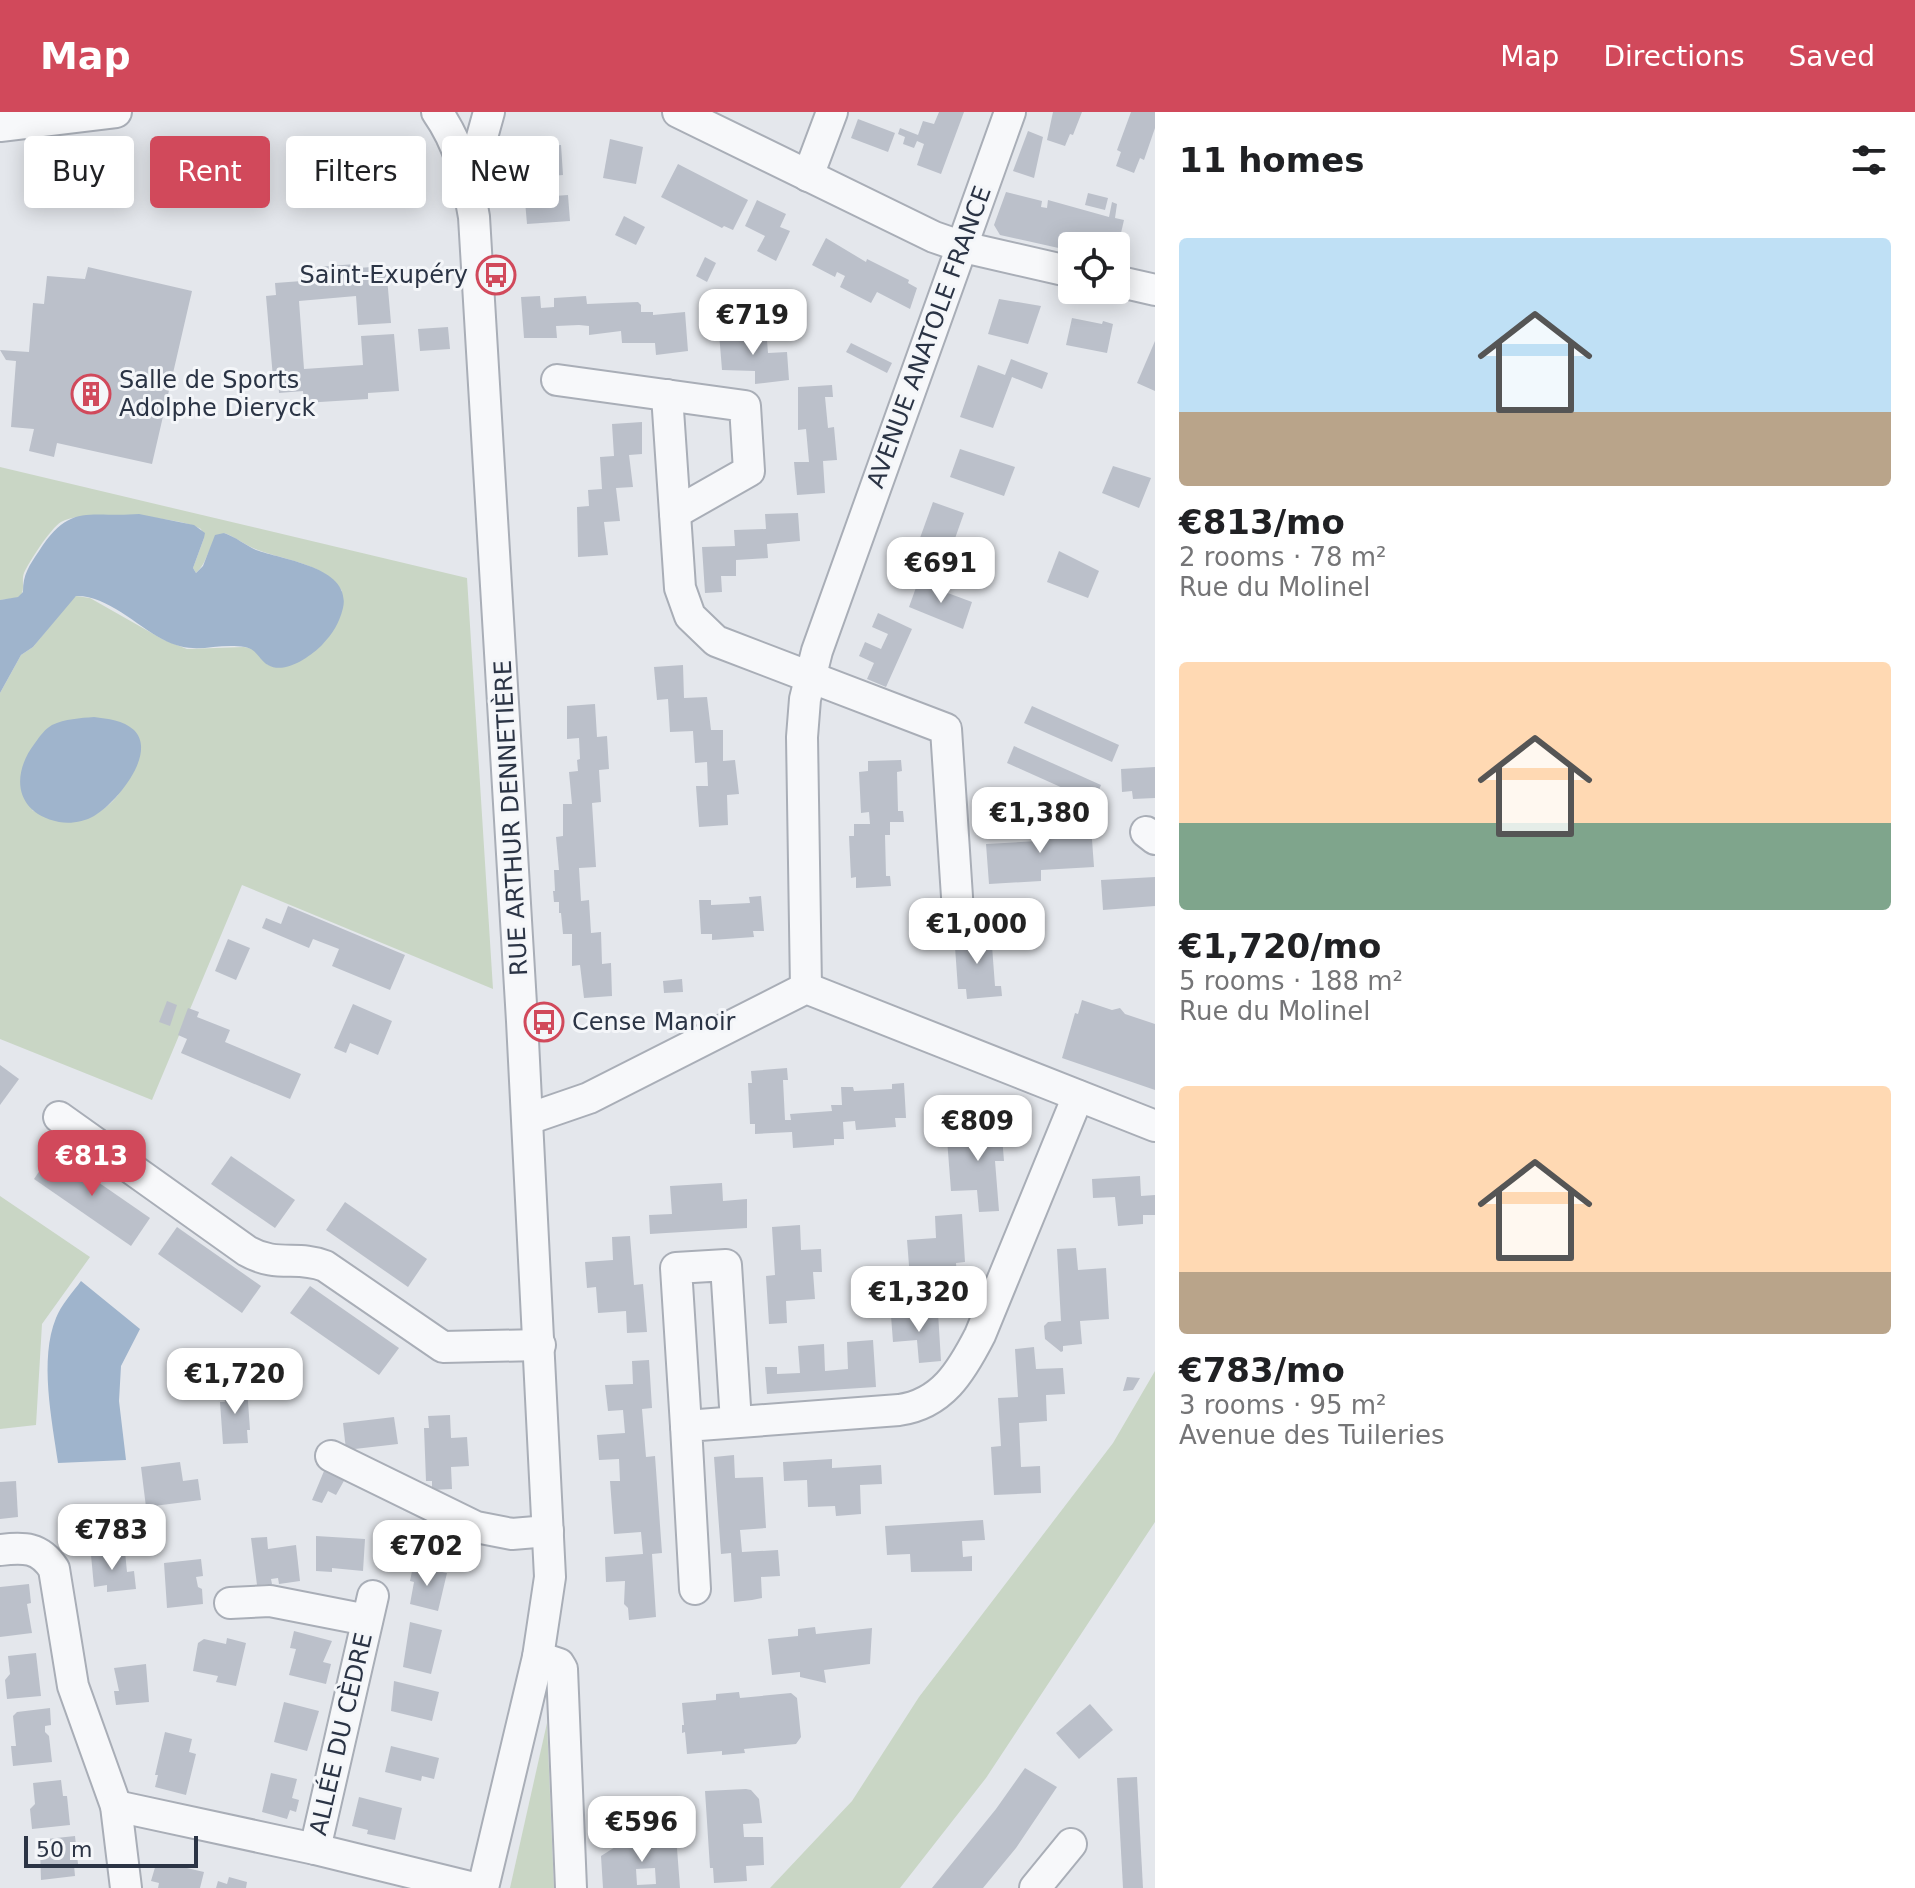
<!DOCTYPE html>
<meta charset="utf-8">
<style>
:root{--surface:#fff;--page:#f2f2f2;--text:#202124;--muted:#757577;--accent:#d1495b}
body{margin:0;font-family:"DejaVu Sans",sans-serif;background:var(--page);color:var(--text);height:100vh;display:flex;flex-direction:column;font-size:30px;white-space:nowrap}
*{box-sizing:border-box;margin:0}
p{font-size:26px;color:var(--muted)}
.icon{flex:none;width:44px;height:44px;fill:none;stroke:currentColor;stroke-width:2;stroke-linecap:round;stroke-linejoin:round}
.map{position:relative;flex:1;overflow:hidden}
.drawer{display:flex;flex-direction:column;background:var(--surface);width:760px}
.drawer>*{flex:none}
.banner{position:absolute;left:24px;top:24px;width:760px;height:72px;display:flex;gap:16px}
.fabs{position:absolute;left:1058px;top:120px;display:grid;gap:16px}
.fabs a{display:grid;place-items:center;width:72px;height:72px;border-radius:8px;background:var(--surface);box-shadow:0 4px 20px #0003;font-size:40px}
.scale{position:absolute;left:24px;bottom:20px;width:174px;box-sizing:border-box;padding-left:8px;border:4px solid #2b3445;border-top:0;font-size:22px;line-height:28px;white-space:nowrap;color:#2b3445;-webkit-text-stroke:6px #f4f6f9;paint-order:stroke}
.price{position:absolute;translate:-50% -68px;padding:0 18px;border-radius:16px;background:#fff;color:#222;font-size:26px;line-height:52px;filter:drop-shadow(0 2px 4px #0008)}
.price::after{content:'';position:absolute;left:50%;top:48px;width:24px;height:18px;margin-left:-12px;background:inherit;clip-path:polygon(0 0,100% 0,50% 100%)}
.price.current{background:var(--accent);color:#fff}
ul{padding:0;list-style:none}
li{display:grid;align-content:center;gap:16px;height:424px;padding:0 24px}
li span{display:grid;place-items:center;height:248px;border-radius:8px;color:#555}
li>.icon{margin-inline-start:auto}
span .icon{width:144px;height:144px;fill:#fffc;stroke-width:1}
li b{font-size:34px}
h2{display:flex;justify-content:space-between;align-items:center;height:96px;padding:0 24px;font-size:34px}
.pill{padding:0 28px;border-radius:8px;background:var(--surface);box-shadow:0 4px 20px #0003;font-size:28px;line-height:72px}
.pill.current{background:var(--accent);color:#fff}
header{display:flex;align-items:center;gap:48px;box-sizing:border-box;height:112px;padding:0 40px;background:var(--accent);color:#fff}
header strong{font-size:38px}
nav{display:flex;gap:44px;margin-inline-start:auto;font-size:28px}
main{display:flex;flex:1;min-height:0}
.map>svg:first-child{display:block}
.green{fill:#c9d6c5;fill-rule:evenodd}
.water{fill:#9fb4cc}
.building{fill:#bbc0ca;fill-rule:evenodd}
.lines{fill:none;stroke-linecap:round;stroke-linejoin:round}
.minor-casing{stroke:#a9aeb7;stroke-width:34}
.minor{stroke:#f7f8fa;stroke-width:30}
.labels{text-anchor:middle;stroke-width:6;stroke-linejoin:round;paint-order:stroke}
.poi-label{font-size:24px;fill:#2b3445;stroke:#f4f6f9;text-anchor:start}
.street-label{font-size:24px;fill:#2b3445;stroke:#f4f6f9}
</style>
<header>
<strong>Map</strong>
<nav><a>Map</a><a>Directions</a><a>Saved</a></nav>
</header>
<main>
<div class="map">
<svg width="1155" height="1776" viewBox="0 0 1155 1776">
<rect width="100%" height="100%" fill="#e4e7ec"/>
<g class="green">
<path d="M0,355L467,466L493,877L242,773L152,988L0,927V581L21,543L33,535L72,487L76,484L90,486L164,528L187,537L244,535L253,537L268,553C323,553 323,522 342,479C324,451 287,449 258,438C246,434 236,425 224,421C204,437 210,448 196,461L193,456L204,426L201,417C178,404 84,397 61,410C50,417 29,450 24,461C21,468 26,480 19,485C14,487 5,487 0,488ZM138,624C142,637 137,647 132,659C113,703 76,722 32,698Z"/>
<polygon points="0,1084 90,1145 42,1212 36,1313 0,1317"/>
<polygon points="1155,1259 1155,1410 986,1666 900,1776 770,1776 852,1689 919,1585 1113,1331"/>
<polygon points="547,1611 554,1776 510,1776"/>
</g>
<g class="water">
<path d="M139,402L194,413L205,421L204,426L193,456L196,461L203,454L215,423L224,421C236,425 245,433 256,438C283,448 352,455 343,496C339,512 333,521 322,533C311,544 285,563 268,553C259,548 257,537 245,535C213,530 195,545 162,527C136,513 106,483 76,484L33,535L21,543L0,581V488L18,485L23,480C23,462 29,454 39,439C70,390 89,406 139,402Z"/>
<path d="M94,605C108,607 123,608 134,618C158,642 115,692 94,704C84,710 70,712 59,710C14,701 11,662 35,631C40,624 45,617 52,613C65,607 80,606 94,605Z"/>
<path d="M81,1169L140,1217L121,1254L119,1289L126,1348L58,1351C52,1308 39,1247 56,1206C61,1193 73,1180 81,1169Z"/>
</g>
<g class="building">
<polygon points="939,0 964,0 941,62 917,53 924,32 917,29 914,36 903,32 905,25 898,22 900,16 918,23 923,9 934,12"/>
<polygon points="1053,0 1082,0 1073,23 1070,22 1065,34 1047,28"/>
<polygon points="1131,0 1155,0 1155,16 1144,48 1140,46 1134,61 1116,54 1121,40 1117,38"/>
<polygon points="858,7 895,21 888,40 851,26"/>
<polygon points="1028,19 1043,25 1034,66 1013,59"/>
<polygon points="610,27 643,35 636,72 603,66"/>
<polygon points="561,33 563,63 551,64 551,74 540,75 541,85 568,83 570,109 527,112 525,89 521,89 519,65 523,65 521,36"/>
<polygon points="678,52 748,88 733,118 724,114 722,116 661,85"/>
<polygon points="1006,80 1042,89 1041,95 1047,96 1048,88 1109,105 1112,90 1117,92 1115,106 1124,108 1118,134 1072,134 1072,139 1000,123 994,113"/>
<polygon points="1088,81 1108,86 1105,98 1085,93"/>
<polygon points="757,88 786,102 780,115 790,119 776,149 757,139 765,124 745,114"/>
<polygon points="624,104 645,115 636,133 615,123"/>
<polygon points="826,126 866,150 867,147 909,168 908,171 917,176 910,197 877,180 871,191 840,175 845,164 837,160 835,165 812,153"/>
<polygon points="705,145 716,151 707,170 696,164"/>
<polygon points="356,152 358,156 386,154 391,211 358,213 356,184 299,189 304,257 363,253 361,224 394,222 399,279 368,281 368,287 304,291 303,279 279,281 278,265 273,266 266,184 276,183 275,171 302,169 301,156"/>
<polygon points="88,155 192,179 152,352 57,331 54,345 29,339 34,317 11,315 16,249 6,248 0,238 29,240 33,191 44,192 47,164 85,167"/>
<polygon points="540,184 541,196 554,195 554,186 586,184 587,192 638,190 641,193 641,200 653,200 653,203 685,200 688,239 656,243 655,231 622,231 621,219 589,223 589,214 579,213 556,214 557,226 524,226 521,185"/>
<polygon points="999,187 1041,194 1028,232 988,222"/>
<polygon points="1072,206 1102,212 1103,209 1113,212 1107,241 1066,233"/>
<polygon points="448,215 450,237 420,239 418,217"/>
<polygon points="752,219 753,229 767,228 768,241 787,240 789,268 755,272 755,259 722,258 719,221"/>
<polygon points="1155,229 1155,279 1137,271"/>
<polygon points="851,231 892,251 887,261 846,240"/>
<polygon points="1011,247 1048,261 1042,277 1012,265 993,316 960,305 978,253 1005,263"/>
<polygon points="832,273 833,285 825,285 828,316 834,315 837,348 823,349 825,381 797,383 794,350 809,350 806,317 798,318 798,275"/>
<polygon points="642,310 642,342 629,343 633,375 616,376 620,409 604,410 608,443 578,445 577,395 589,394 588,378 602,377 600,345 614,344 612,312"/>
<polygon points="960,337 1015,355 1004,384 950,365"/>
<polygon points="1113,354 1151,366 1139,396 1102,381"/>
<polygon points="933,390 964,401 947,449 916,437"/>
<polygon points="798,401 800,429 767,432 768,446 736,448 736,464 721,464 722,480 705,481 702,435 735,434 734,418 766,417 765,402"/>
<polygon points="1059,439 1099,459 1088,486 1047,470"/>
<polygon points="918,470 972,490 963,517 909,495"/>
<polygon points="878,501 912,517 886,575 867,567 874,551 859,544 865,530 881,537 888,522 872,515"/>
<polygon points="683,553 684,586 707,585 711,618 723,618 723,649 735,648 739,682 727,683 728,713 699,715 696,674 708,674 707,650 695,651 693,619 670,620 668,587 657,588 654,555"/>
<polygon points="595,592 597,625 607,624 609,657 599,658 601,690 592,691 596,755 579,756 581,789 589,788 591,821 601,820 602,852 611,851 612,884 584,886 580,853 572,854 572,822 563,822 561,801 559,801 559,790 554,790 553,779 555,779 554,758 559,758 556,725 563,724 563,692 572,692 569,660 578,659 577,648 580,647 579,626 567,627 567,594"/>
<polygon points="1032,594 1119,633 1112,650 1024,611"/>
<polygon points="1014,634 1101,673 1094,690 1007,651"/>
<polygon points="901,648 902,659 897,660 898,699 903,699 904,710 890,710 890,723 885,723 886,764 890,764 891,774 856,776 856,765 851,766 849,724 854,724 854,712 870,712 869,700 861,701 859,660 868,659 868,649"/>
<polygon points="1155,655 1155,686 1133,687 1132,679 1122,680 1121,657"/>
<polygon points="1091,714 1094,755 1041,758 1041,769 989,772 986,732 1039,729 1038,718"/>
<polygon points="1155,765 1155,794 1103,798 1101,768"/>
<polygon points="761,784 764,819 753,819 754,825 712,828 712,822 701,822 699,788 711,788 711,793 750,791 749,785"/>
<polygon points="288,794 405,843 390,878 332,854 339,837 313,827 309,836 262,816 266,806 281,812"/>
<polygon points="982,817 982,822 997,821 998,833 992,834 995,874 1001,874 1002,884 967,887 966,877 958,877 955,835 964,835 963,823 977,823 977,818"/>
<polygon points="228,827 250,836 236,868 215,859"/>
<polygon points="682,867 683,880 664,881 663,869"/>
<polygon points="1082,888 1112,898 1120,896 1125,902 1155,912 1155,978 1062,946 1075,901 1078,902"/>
<polygon points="167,889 177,893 170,914 159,910"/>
<polygon points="353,892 392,909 378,943 350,931 346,941 334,936"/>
<polygon points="188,896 199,900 197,905 230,918 225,930 301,962 290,987 181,941 187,927 178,923"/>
<polygon points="0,953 19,967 0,993"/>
<polygon points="787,956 788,968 783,968 785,1008 791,1008 790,1002 832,999 831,993 842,993 841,975 853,975 854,979 892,977 892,972 904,971 906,1006 895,1006 896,1015 856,1018 855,1009 843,1010 844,1027 834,1027 834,1033 793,1036 792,1020 755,1022 755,1012 750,1012 748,971 752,971 751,959"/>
<polygon points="1000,1000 1004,1049 995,1049 999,1099 979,1100 977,1078 951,1079 947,1027 984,1025 982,1002"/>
<polygon points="53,1039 150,1106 131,1134 34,1067"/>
<polygon points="231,1044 295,1088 275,1116 211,1072"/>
<polygon points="1140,1064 1141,1084 1155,1083 1155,1103 1143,1103 1143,1112 1118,1114 1115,1085 1093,1086 1092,1067"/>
<polygon points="722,1071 723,1089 747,1087 747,1116 650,1122 649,1103 672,1102 670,1074"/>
<polygon points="345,1090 427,1147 408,1175 326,1118"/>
<polygon points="962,1102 965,1150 956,1151 960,1199 940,1201 938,1177 911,1179 907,1128 936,1126 935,1104"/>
<polygon points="800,1113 801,1138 821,1137 822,1160 813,1160 815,1187 786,1189 787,1211 769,1212 766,1164 775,1163 772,1115"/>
<polygon points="177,1115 261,1174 242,1201 158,1142"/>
<polygon points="630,1124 634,1173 643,1172 647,1220 627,1221 626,1199 598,1201 596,1175 587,1176 585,1150 613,1148 612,1125"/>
<polygon points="1076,1136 1078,1158 1106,1156 1109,1207 1080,1209 1082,1232 1063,1234 1063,1239 1061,1240 1045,1227 1044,1214 1048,1210 1061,1209 1057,1137"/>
<polygon points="310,1174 399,1236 379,1263 290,1201"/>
<polygon points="938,1201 941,1249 919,1251 917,1228 893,1230 891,1204"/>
<polygon points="873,1228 876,1275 767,1282 765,1255 777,1255 777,1262 800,1261 798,1234 824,1232 825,1259 848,1257 847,1230"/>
<polygon points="1034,1235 1036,1257 1063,1256 1065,1282 1046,1283 1047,1309 1019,1311 1021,1355 1040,1354 1041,1381 994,1383 991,1335 1001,1334 998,1286 1018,1285 1015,1237"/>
<polygon points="261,1241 272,1248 262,1265 250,1258"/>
<polygon points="649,1248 652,1296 642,1297 646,1345 655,1344 662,1441 652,1442 656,1505 629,1508 628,1496 624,1492 625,1469 606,1470 605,1445 643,1442 641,1420 614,1422 610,1369 620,1369 619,1347 599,1348 597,1323 625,1321 623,1298 608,1299 605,1273 633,1272 632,1249"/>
<polygon points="1127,1265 1140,1266 1133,1278 1123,1279"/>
<polygon points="247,1276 250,1318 247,1318 248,1331 223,1332 220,1290 225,1290 224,1277"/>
<polygon points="450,1303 451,1326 467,1325 469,1354 451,1355 452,1377 432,1378 432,1369 426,1369 424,1316 429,1316 428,1304"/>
<polygon points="394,1305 398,1332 346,1338 343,1311"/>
<polygon points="734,1343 735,1366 763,1365 766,1416 740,1418 742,1440 778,1438 780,1464 761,1465 762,1486 752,1488 734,1490 731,1441 721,1442 714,1345"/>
<polygon points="329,1347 350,1358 336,1383 328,1379 322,1391 312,1388"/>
<polygon points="832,1347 832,1356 881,1353 882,1372 860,1373 861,1402 836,1404 835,1394 808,1395 807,1368 784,1369 783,1350"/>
<polygon points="180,1350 183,1369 198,1367 201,1388 146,1395 141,1355"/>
<polygon points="16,1369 18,1405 0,1407 0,1370"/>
<polygon points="983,1408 985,1428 962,1429 963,1445 972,1444 972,1459 911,1460 910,1442 887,1443 885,1414"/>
<polygon points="316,1424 365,1427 363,1459 332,1456 332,1460 316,1459"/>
<polygon points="267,1425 268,1437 296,1433 300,1469 279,1472 278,1466 271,1467 272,1472 257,1473 251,1426"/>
<polygon points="125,1440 127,1460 134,1459 136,1477 107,1480 107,1473 94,1475 91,1443"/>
<polygon points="201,1447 203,1464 196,1465 198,1475 202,1477 203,1492 167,1496 164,1451"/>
<polygon points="413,1454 447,1461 438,1499 410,1492 414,1470 410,1469"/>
<polygon points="29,1472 31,1491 27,1492 32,1521 0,1525 0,1475"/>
<polygon points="410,1510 442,1518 431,1562 403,1555"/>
<polygon points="815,1515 816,1522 872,1516 870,1552 824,1558 826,1571 800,1565 800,1560 772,1563 768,1527 798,1524 798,1517"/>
<polygon points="294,1519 332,1529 323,1550 331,1552 326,1572 289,1563 296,1537 290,1536"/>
<polygon points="227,1526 246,1531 236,1574 216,1570 218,1564 193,1559 198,1531 204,1527 226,1532"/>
<polygon points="36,1541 41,1584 7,1587 5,1568 10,1562 8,1544"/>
<polygon points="146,1552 149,1590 116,1593 114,1579 119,1579 114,1556"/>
<polygon points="394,1569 439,1580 432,1609 391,1599"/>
<polygon points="739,1580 740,1586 791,1581 797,1586 801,1625 796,1632 744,1637 745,1641 722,1643 722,1639 687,1642 685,1620 682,1621 682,1613 684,1613 682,1591 716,1588 716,1582"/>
<polygon points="284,1590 319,1599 307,1639 274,1630"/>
<polygon points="1090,1592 1113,1618 1079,1647 1056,1621"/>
<polygon points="50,1596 51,1613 45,1614 45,1620 49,1624 52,1650 13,1654 11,1634 16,1634 13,1604 17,1600"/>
<polygon points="165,1620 192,1627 189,1640 196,1642 186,1683 155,1675 158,1663 155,1663"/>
<polygon points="391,1634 439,1646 434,1667 422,1664 421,1669 385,1660"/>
<polygon points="1025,1656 1057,1675 1016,1736 983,1776 932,1776 996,1697"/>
<polygon points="271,1661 297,1667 292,1686 299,1688 296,1700 290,1698 287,1707 262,1700"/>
<polygon points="1137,1665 1143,1776 1123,1776 1117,1666"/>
<polygon points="61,1668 63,1684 67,1684 70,1713 32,1717 30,1697 35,1692 33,1671"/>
<polygon points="746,1677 751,1678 759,1687 762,1711 743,1712 744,1725 763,1725 764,1753 746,1754 747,1769 714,1771 713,1756 710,1756 705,1679"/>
<polygon points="359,1685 402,1696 395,1728 367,1722 368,1718 352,1714"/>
<path d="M676,1723L680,1776H603L601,1744L631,1725ZM655,1756L656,1772L637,1773L636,1757Z"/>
<polygon points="75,1724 78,1752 74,1753 75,1764 41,1768 40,1736 48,1736 47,1727"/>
<polygon points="156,1752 174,1756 174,1753 204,1760 200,1776 158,1776 159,1771 151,1769"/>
<polygon points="229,1765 247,1770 246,1776 216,1776 218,1769 227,1772"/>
</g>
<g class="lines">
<g class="minor-casing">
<g id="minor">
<path d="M437,0C460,33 467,65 474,105L522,909L550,1465L538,1545L483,1776"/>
<polyline points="678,0 934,125 963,135 1072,160"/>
<polyline points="0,14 116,0"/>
<polyline points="808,64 832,0"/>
<polyline points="476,71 479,36 489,0"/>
<polyline points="1116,169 1155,178"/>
<polyline points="557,268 745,294 749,359 675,401"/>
<polyline points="667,283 680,476 690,504 716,529 946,617 958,800"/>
<polyline points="1146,720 1155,727"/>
<polyline points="806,876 802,625 805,587 817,539 1010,0"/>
<path d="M59,1005L247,1139C277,1156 297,1143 325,1154L443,1235L540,1233"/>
<polyline points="528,1007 589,986 806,876 1155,1014"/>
<polyline points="686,1314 676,1156 726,1153 736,1310"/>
<polyline points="331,1344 476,1415 512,1422 548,1419"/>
<path d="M0,1438C24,1435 40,1435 54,1457L73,1574L116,1694L126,1776"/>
<path d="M695,1477L686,1314L899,1298C942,1292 961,1260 980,1223L1078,984"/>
<polyline points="230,1491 270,1489 367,1508"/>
<polyline points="538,1545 559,1552 562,1557 571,1776"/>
<polyline points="116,1694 315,1737 474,1776"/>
<polyline points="315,1737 373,1484"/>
<polyline points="1035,1776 1071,1732"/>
</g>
</g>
<use href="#minor" class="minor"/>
</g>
<defs>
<g id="bus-ring" transform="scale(2)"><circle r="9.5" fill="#f4f6f9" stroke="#d1495b" stroke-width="1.5"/><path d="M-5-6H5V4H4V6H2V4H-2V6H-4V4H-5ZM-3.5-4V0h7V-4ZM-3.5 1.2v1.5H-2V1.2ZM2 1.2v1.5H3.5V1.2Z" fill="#d1495b"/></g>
<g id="building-ring" transform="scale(2)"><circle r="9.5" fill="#f4f6f9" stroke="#d1495b" stroke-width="1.5"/><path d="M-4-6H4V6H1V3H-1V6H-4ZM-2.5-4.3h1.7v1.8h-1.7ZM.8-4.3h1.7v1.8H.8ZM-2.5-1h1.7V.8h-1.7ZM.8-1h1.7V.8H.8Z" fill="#d1495b"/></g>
</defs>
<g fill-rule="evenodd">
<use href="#bus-ring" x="496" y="163"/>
<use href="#building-ring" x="91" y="282"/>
<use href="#bus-ring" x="544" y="910"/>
</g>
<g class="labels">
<g class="poi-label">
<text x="468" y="171" text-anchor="end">Saint-Exupéry</text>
<text x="119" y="276">Salle de Sports<tspan x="119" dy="28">Adolphe Dieryck</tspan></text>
<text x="572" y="918">Cense Manoir</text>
</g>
<g class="street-label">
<text transform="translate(929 225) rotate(-70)" y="8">AVENUE ANATOLE FRANCE</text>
<text transform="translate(511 706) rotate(-93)" y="8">RUE ARTHUR DENNETIÈRE</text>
<text transform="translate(341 1622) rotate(-77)" y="8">ALLÉE DU CÈDRE</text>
</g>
</g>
</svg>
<div class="fabs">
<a><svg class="icon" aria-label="locate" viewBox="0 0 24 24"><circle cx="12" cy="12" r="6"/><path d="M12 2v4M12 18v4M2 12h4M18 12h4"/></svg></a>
</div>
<div class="scale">50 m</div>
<b class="price" style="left:753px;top:245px">€719</b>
<b class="price" style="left:941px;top:493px">€691</b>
<b class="price" style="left:1040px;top:743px">€1,380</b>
<b class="price" style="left:977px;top:854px">€1,000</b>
<b class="price" style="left:978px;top:1051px">€809</b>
<b class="price current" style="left:92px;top:1086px">€813</b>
<b class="price" style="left:919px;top:1222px">€1,320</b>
<b class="price" style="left:235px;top:1304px">€1,720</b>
<b class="price" style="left:112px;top:1460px">€783</b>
<b class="price" style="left:427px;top:1476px">€702</b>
<b class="price" style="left:642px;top:1752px">€596</b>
<div class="banner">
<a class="pill">Buy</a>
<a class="pill current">Rent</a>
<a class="pill">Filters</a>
<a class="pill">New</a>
</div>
</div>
<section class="drawer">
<h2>11 homes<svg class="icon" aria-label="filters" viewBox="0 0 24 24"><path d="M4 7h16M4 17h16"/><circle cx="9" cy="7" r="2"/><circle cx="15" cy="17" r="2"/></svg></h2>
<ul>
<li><span style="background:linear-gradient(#bfe0f5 70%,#b9a48a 0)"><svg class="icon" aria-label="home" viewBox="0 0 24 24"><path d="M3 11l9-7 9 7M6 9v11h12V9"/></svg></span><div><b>€813/mo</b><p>2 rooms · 78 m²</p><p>Rue du Molinel</p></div></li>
<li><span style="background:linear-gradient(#ffd9b3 65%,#7fa58c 0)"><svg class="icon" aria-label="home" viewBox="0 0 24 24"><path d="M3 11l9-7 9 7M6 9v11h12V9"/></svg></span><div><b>€1,720/mo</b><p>5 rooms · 188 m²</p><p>Rue du Molinel</p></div></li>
<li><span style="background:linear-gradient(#ffd9b3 75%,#b9a48a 0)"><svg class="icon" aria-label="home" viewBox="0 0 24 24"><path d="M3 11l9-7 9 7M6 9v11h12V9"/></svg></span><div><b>€783/mo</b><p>3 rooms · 95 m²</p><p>Avenue des Tuileries</p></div></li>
</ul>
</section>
</main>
